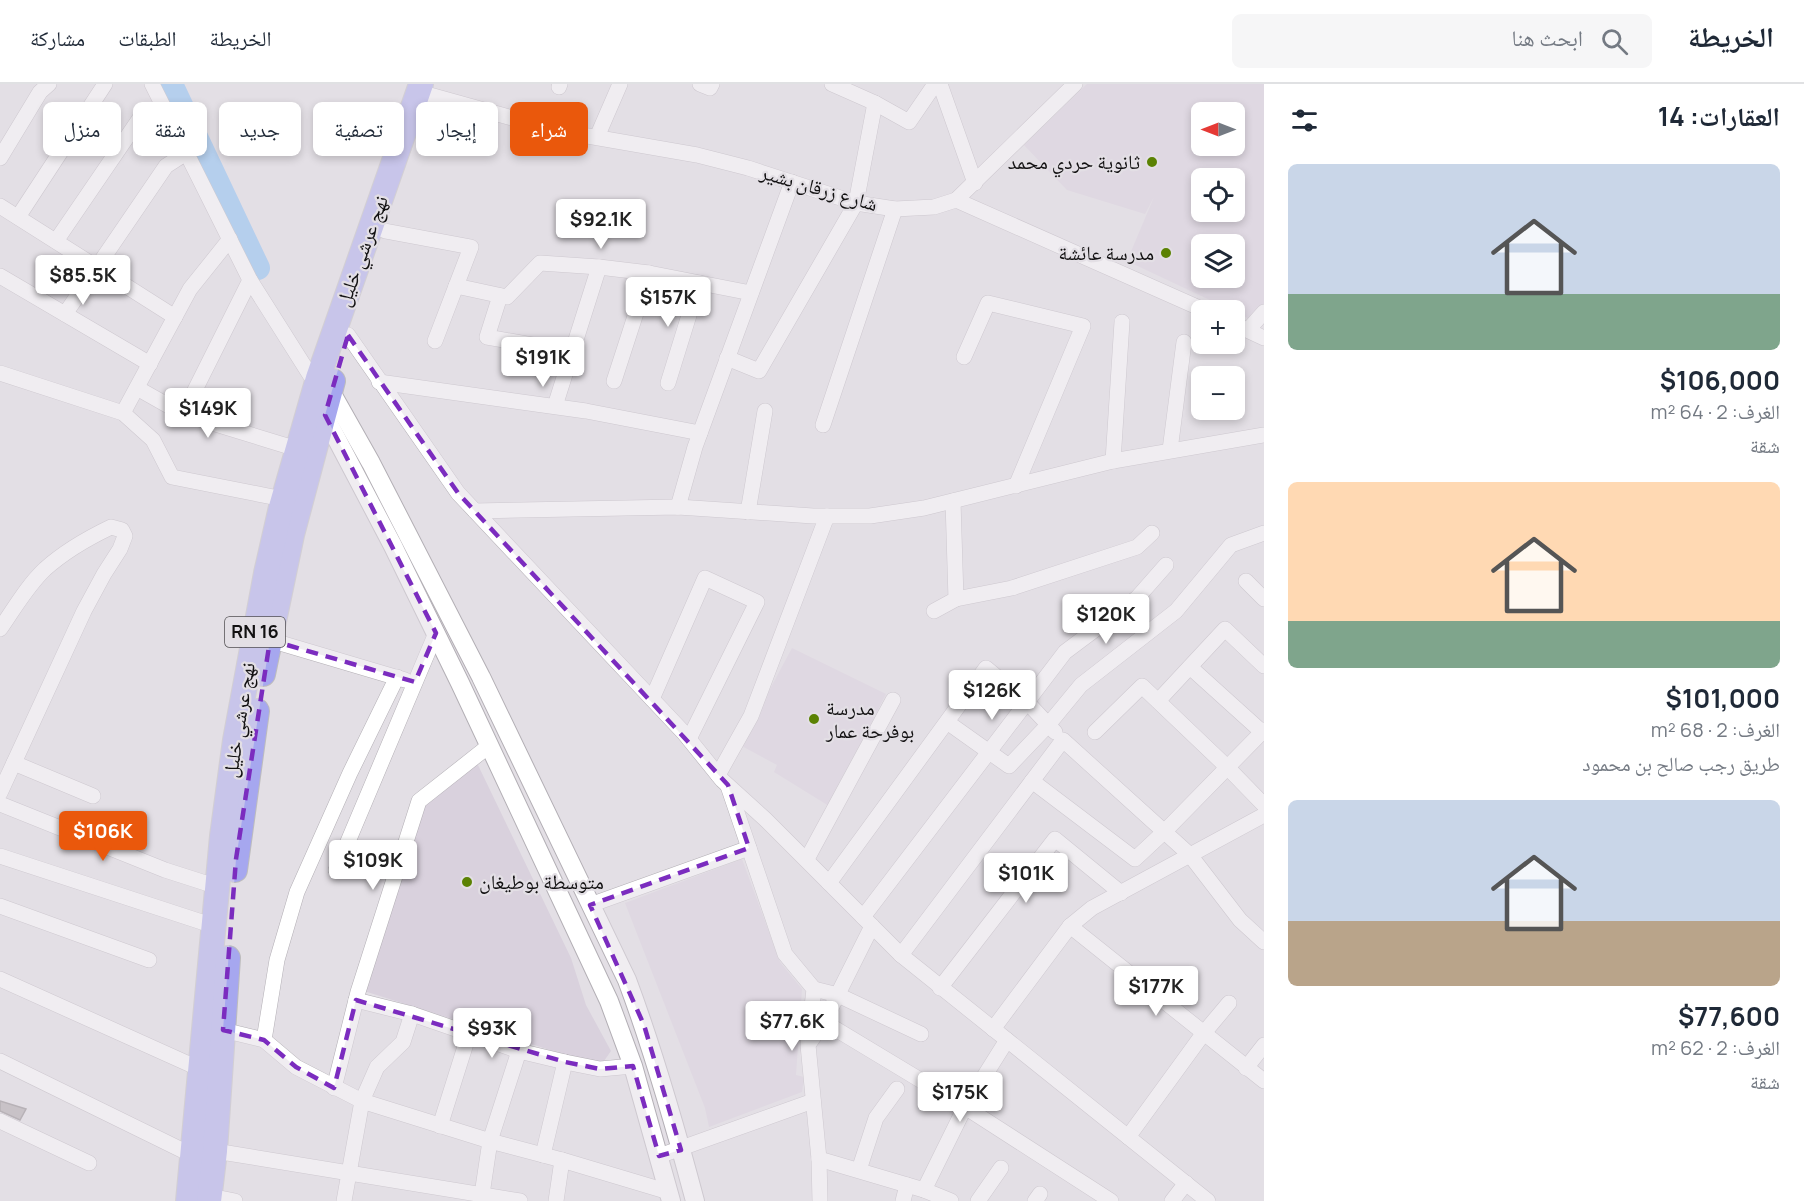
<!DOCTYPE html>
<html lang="ar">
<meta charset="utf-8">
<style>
:root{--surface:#fff;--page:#f6f6f7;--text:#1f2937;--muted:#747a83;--line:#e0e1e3;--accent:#ea580c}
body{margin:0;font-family:Manrope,"Noto Naskh Arabic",sans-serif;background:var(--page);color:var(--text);direction:rtl;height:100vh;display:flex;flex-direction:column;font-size:22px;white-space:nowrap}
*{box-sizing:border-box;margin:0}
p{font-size:20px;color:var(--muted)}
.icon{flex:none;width:33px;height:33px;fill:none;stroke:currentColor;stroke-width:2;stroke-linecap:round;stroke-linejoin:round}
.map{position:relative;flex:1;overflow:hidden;direction:ltr}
.sheet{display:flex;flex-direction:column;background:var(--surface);width:540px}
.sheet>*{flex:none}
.top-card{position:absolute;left:18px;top:18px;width:570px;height:54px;direction:rtl;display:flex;gap:12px}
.needle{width:39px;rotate:270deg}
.buttons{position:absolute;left:1191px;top:18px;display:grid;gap:12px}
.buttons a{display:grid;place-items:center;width:54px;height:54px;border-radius:9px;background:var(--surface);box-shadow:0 3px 9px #0003;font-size:30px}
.price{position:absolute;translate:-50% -51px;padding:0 14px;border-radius:6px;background:#fff;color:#222;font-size:20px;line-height:39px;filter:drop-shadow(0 2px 3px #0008)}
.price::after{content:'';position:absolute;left:50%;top:36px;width:18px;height:14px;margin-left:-9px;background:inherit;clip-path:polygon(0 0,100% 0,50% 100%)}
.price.active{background:var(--accent);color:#fff}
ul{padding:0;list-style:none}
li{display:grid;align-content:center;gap:12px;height:318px;padding:0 24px}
li span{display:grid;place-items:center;height:186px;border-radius:9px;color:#555}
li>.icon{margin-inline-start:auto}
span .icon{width:108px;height:108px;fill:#fffc;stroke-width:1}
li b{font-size:26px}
h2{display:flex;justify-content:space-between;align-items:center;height:72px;padding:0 24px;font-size:26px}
.pill{padding:0 21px;border-radius:9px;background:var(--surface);box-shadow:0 3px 9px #0003;font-size:21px;line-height:54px}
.pill.active{background:var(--accent);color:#fff}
header{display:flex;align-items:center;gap:36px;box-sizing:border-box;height:84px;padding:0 30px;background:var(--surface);border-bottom:2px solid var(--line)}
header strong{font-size:28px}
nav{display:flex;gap:33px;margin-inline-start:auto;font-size:21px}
.search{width:420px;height:54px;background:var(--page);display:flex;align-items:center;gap:15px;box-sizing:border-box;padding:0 21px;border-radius:9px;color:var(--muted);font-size:22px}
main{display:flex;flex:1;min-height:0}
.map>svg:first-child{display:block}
.built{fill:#d9d1dd;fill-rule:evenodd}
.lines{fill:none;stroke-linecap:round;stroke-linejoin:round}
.river{stroke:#7dbcf5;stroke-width:24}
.building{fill:#a7a0a3;stroke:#827c7e;stroke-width:1.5}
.minor-casing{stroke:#b3afb5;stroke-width:16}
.tertiary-casing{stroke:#b3afb5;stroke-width:20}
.trunk-casing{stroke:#bdbcbd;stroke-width:26}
.minor{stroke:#fff;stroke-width:15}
.tertiary{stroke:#fff;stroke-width:18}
.trunk{stroke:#a6a7ef;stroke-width:24}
.marked{fill:none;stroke:#7b2cbf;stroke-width:4.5;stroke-dasharray:12 8;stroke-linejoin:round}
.poi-dot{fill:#5b8203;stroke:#e3dfe5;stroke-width:2}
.labels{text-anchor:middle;stroke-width:4.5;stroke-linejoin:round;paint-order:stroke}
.shield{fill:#e3dfe5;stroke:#514f51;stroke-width:1.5}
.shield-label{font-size:18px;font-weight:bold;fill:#121112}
.poi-label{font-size:20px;fill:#121112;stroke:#e3dfe5;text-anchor:end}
.street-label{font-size:20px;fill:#121112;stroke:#e3dfe5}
</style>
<header>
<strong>الخريطة</strong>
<div class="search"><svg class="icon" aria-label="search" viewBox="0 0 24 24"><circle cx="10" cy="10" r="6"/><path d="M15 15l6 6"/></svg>ابحث هنا</div>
<nav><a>الخريطة</a><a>الطبقات</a><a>مشاركة</a></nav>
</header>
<main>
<section class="sheet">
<h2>العقارات: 14<svg class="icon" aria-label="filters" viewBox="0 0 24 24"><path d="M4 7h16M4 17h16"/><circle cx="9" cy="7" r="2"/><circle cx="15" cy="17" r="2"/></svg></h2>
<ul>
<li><span style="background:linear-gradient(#c9d6e8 70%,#7fa58c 0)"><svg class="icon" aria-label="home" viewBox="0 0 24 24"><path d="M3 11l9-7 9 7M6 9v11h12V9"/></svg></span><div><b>$106,000</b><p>الغرف: 2 · 64 m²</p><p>شقة</p></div></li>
<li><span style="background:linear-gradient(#ffd9b3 75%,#7fa58c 0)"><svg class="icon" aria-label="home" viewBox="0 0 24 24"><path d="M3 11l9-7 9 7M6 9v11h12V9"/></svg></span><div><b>$101,000</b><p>الغرف: 2 · 68 m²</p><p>طريق رجب صالح بن محمود</p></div></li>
<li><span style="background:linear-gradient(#c9d6e8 65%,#b9a48a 0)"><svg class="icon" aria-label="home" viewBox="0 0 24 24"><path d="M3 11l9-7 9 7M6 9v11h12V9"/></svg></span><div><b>$77,600</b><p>الغرف: 2 · 62 m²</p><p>شقة</p></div></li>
</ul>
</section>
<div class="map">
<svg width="1264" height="1117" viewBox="0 0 1264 1117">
<rect width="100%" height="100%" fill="#e3dfe5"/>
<g class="built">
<path d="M1087,0H1264V221L1249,235L1234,226H1231L1127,177L1154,113L1145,130L1067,106L1024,61ZM1202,28H1234V62H1202ZM1202,94H1234V128H1202ZM1202,160H1234V194H1202Z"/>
<polygon points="792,564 886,610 829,722 774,688 777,681 740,661"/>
<polygon points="477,679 571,874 586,921 611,967 604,977 594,980 364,907 425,721"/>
<polygon points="742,775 780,878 802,905 796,991 804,993 802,1008 709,1043 705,1024 625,819"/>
</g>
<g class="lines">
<polyline class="river" points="171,0 258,184"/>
</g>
<polygon class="building" points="0,1017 26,1025 20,1036 0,1027"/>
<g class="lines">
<g class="minor-casing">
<g id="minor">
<polyline points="152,0 250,196 310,291"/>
<polyline points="700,0 710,4 712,0"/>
<polyline points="832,0 875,19 909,38 935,0"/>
<polyline points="940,0 975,99"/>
<polyline points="559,3 560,0"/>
<polyline points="419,8 559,47 697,71 748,84 856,119 895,125 934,123 956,116 1204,226"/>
<polyline points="597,53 620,0"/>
<polyline points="0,74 40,8 49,0"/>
<polyline points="956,116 1075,0"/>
<polyline points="0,122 175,233"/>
<polyline points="18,133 105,0"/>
<polyline points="385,147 471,163 435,257"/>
<polyline points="56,157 140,34 163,24"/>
<polyline points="0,192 150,280"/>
<polyline points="456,202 507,213 540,179 599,183 649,189 751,209"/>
<polyline points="500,212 487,253 572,268"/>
<polyline points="65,230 166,82 186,69"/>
<polyline points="1234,240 1264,254"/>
<polyline points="1248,246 1264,228"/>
<polyline points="348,251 458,409 684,649 722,696 765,735 901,871 1208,1117"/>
<polyline points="964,273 988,219 1083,242 1016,402"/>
<polyline points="727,274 759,287 856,119 875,19"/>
<polyline points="0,289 123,329 153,356 172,393 283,415"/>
<polyline points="614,297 649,189"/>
<polyline points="379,298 586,327 700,349"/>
<polyline points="668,299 699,199"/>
<polyline points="137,304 183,330 297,365"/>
<polyline points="555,322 599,183"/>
<polyline points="123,329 190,205 230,155"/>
<polyline points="183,330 250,196"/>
<polyline points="823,341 895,125"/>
<polyline points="1170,366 1184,258"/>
<polyline points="1113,377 1122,238"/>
<polyline points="678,423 695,363 792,98"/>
<polyline points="475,427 678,423 813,432 870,432 924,424 1113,377 1264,351"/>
<polyline points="748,428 765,327"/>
<polyline points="1246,497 1264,515"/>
<polyline points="956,515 1012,504 1137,463 1152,449"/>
<polyline points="934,527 956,515 953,417"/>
<path d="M0,545C14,525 27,502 45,485C64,468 88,454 111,443L122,446L125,452L120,465L104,490L84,527L0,709"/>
<polyline points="270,556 405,596"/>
<polyline points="1190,583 1262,648"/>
<polyline points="652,615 705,494 757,518 689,655"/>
<polyline points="1158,617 1225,545 1264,582"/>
<polyline points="947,638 1009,682 1048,641 1081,601 1176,527 1231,461 1264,449"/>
<polyline points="1095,648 1142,602 1227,683 1264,721"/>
<polyline points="14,679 93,712"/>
<polyline points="718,691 751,632 827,432"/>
<polyline points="1032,697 1135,775 1165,747 1264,646"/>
<polyline points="728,702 785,870 814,905 808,958"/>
<polyline points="0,720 165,786 218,803"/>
<polyline points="0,772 214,842"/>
<polyline points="807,775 893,616"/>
<polyline points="336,786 436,549"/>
<polyline points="829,799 986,584 1027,618 1055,648"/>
<polyline points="590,821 749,764"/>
<polyline points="0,822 149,876"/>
<polyline points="863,833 1065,568 1137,514 1166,481"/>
<polyline points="1070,842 1264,997"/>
<polyline points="901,871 1063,656 1190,771 1240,836 1264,858"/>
<polyline points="0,895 200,985"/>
<polyline points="940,904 1055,755 1121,809"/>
<polyline points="814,905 838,911 921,950"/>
<polyline points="356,916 412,930 519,967 565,978 600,985 633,982"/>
<polyline points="824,938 965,1023 1111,1117"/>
<polyline points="993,945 1070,842 1092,824 1264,731"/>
<polyline points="223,946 264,956 296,983 362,1017 490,1057 519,967"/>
<polyline points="264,956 277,876 297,808 350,689 397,593"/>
<polyline points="0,977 192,1071"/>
<polyline points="1246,984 1264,961"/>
<polyline points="334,1004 358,908 419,717 490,661"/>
<polyline points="0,1037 89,1079"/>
<polyline points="440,1042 469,950"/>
<polyline points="1128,1053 1203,950 1229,919"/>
<polyline points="215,1067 520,1117"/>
<polyline points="543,1071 565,978"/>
<polyline points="659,1072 813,1017"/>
<polyline points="819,1075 924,1106 951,1117"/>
<polyline points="859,1086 876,1034 897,1005"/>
<polyline points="924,1106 965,1023 1007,956"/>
<polyline points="210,1112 235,1117"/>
<polyline points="344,1117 362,1017 377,983 403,958 412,930"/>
<polyline points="481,1117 490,1057 562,1076"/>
<polyline points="556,1117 562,1076 669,1108"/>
<polyline points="820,1117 819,1075 808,961 824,938 872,842"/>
<polyline points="903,1117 907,1101"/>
<polyline points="978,1117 1001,1084"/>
<polyline points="1035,1117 1040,1110"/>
<polyline points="1172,1117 1186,1099"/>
</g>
</g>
<g class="tertiary-casing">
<g id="tertiary">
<path d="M327,301L371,379L481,593L627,896C654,968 675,1042 695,1117"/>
<polyline points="321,325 393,462 460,599 609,917 633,982 671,1117"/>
</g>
</g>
<g class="trunk-casing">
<g id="trunk">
<polyline points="263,590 292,451 333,297"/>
<polyline points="235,786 257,627"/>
<polyline points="188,1117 222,752 235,656 266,489 281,423 318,294 421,0"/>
<polyline points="209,1117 215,1067 228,874"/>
</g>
</g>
<use href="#minor" class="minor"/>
<use href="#tertiary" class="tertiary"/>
<use href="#trunk" class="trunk"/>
</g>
<path d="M0 0H1264V1117H0ZM348,251L458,409L728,701L749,764L590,821L644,941L681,1066L659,1072L633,982L600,985L565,978L356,916L334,1004L296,983L264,956L223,946L236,775L270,556L415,598L436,549L325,331Z" fill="#e3dfe5" fill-opacity=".55" fill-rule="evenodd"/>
<path class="marked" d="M348,251L458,409L728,701L749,764L590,821L644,941L681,1066L659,1072L633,982L600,985L565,978L356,916L334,1004L296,983L264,956L223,946L236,775L270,556L415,598L436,549L325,331Z"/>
<g class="poi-dot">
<circle cx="1152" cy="78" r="6"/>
<circle cx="1166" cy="169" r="6"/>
<circle cx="814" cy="635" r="6"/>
<circle cx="467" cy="798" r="6"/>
</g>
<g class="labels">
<rect class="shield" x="225" y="533" width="60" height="30" rx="4.5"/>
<g class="shield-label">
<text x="255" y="554">RN 16</text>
</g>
<g class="poi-label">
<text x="1140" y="85">ثانوية حردي محمد</text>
<text x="1154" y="176">مدرسة عائشة</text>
<text x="826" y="631" text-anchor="start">مدرسة<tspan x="826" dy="23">بوفرحة عمار</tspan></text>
<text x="479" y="805" text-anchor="start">متوسطة بوطيغان</text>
</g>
<g class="street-label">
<text transform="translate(819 104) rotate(16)" y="7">شارع زرقان بشير</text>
<text transform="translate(362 167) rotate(-70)" y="7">نهج عرشي خليل</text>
<text transform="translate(239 636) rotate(-81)" y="7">نهج عرشي خليل</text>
</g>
</g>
</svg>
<div class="buttons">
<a><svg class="needle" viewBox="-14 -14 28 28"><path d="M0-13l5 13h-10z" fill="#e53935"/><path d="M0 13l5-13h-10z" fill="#747a83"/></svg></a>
<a><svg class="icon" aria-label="locate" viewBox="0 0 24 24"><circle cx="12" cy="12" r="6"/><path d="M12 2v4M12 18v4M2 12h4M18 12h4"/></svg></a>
<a><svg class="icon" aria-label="layers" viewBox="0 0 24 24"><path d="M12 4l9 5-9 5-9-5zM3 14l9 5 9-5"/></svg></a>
<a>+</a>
<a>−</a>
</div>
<b class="price" style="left:601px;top:166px">$92.1K</b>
<b class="price" style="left:83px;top:222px">$85.5K</b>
<b class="price" style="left:668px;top:244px">$157K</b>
<b class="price" style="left:543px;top:304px">$191K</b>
<b class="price" style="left:208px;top:355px">$149K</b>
<b class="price" style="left:1106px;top:561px">$120K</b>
<b class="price" style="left:992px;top:637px">$126K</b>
<b class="price active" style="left:103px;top:778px">$106K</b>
<b class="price" style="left:373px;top:807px">$109K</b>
<b class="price" style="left:1026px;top:820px">$101K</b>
<b class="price" style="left:1156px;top:933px">$177K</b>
<b class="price" style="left:792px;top:968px">$77.6K</b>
<b class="price" style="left:492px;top:975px">$93K</b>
<b class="price" style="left:960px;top:1039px">$175K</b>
<div class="top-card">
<a class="pill active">شراء</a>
<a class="pill">إيجار</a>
<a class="pill">تصفية</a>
<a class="pill">جديد</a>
<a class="pill">شقة</a>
<a class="pill">منزل</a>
</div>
</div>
</main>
